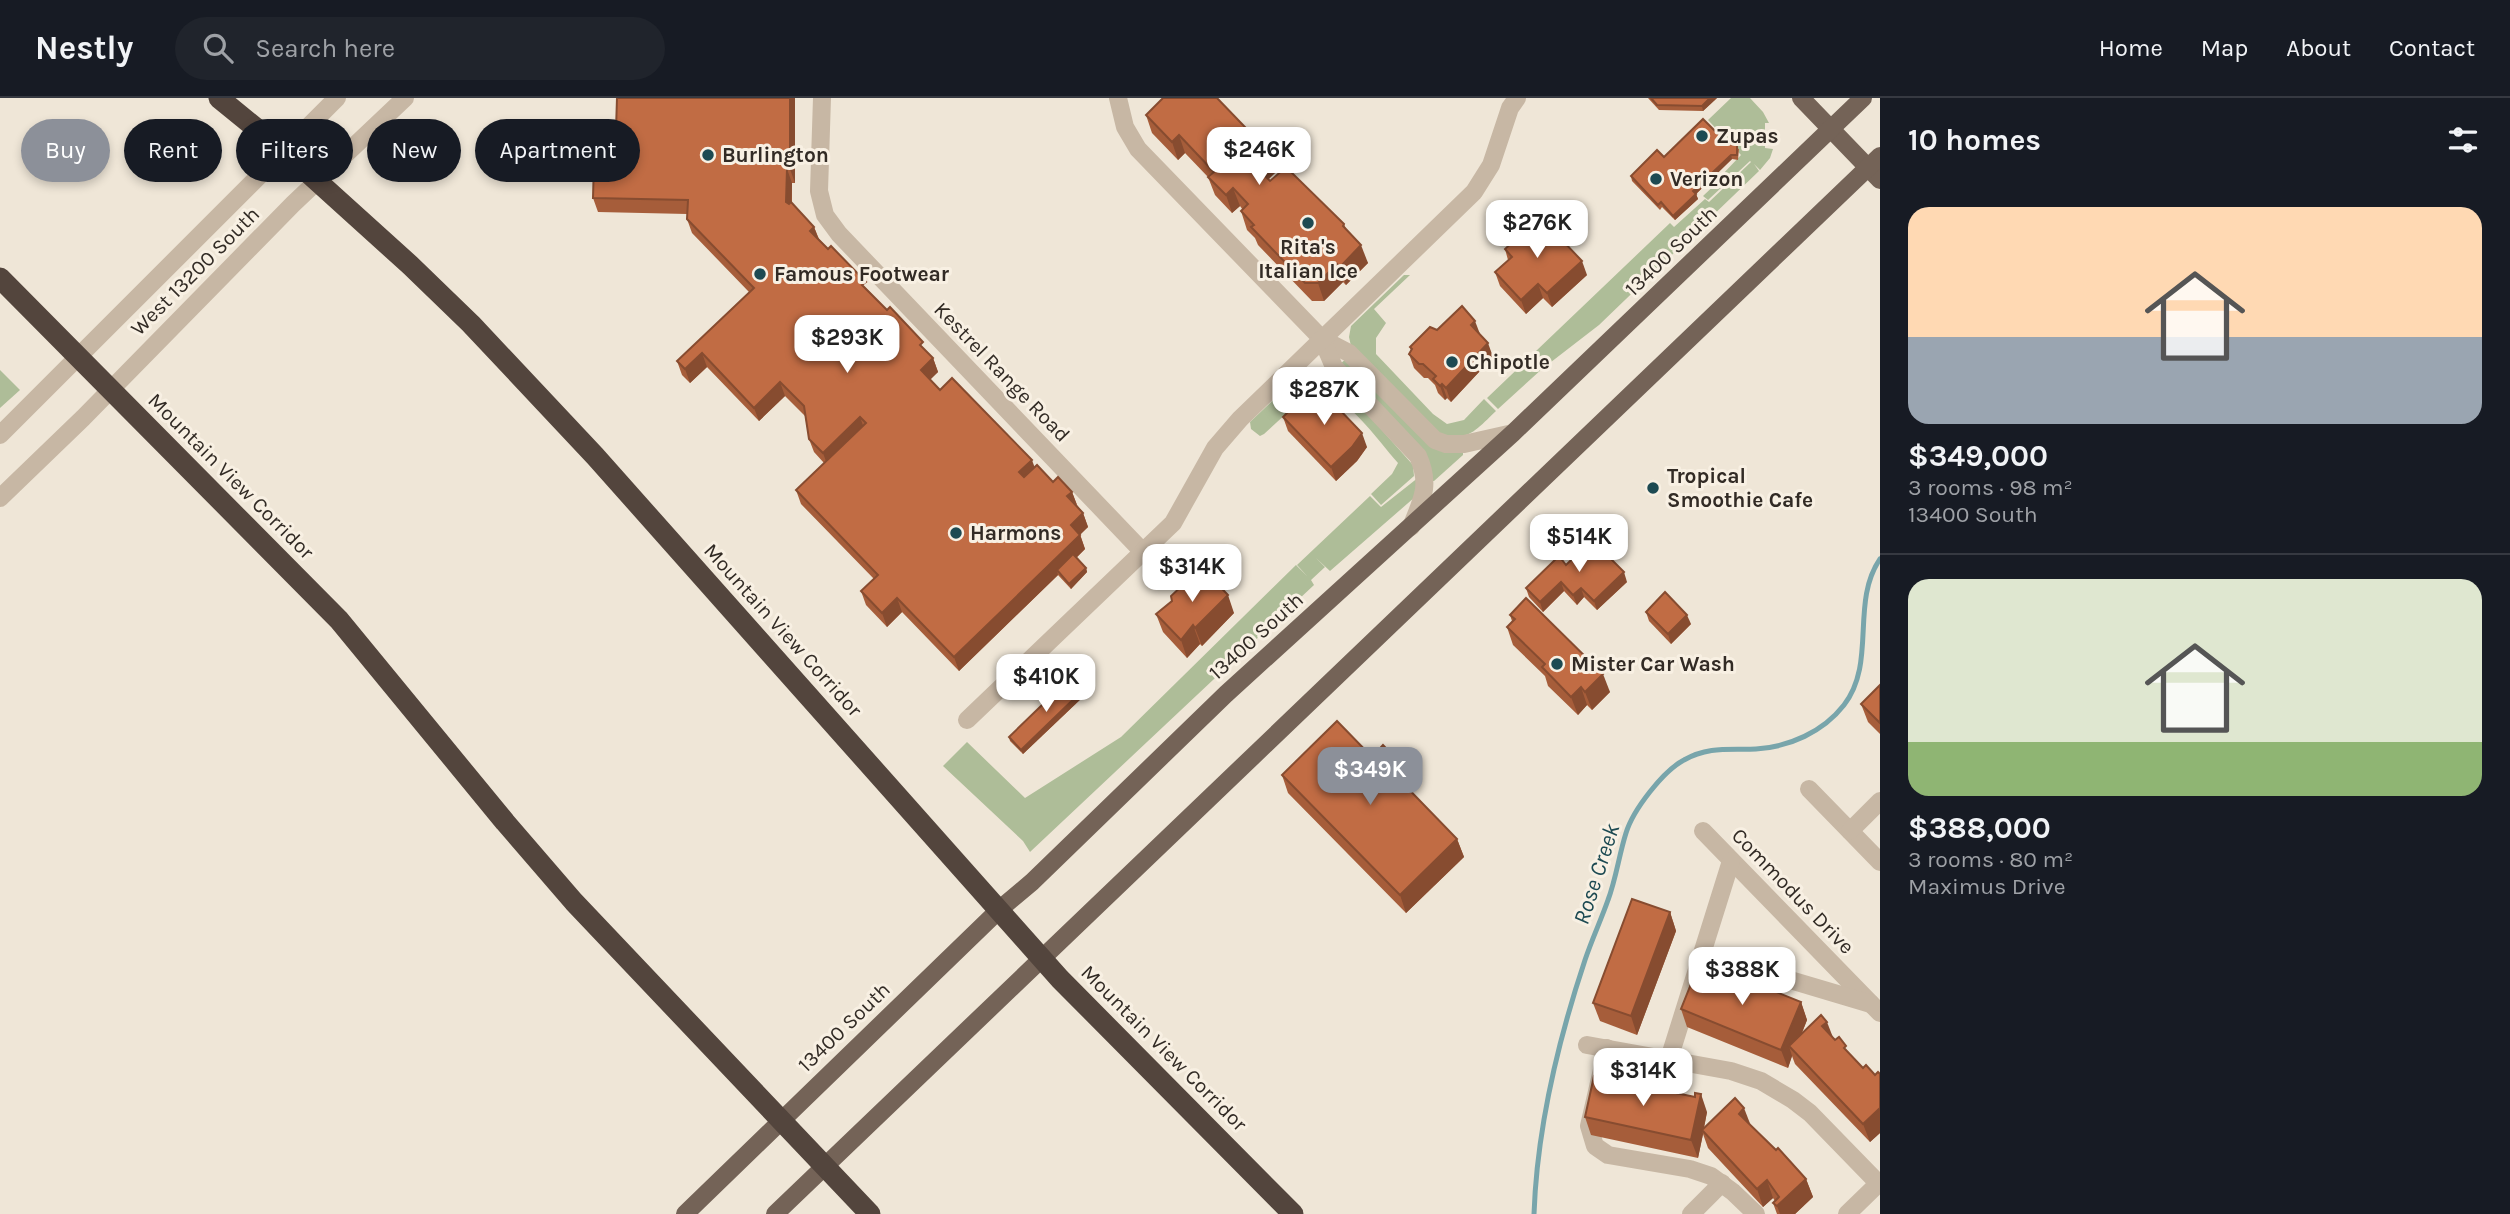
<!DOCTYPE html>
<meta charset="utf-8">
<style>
:root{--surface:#171b24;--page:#20242c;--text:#f1f3f6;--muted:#9ea1a6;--line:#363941;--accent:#8c9099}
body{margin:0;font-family:Karla,sans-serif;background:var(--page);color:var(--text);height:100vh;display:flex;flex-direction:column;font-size:26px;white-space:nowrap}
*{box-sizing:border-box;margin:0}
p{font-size:23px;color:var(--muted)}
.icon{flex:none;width:38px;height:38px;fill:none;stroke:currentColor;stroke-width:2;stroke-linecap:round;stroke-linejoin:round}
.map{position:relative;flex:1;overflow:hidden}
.details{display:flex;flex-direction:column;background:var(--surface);width:630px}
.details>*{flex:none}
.top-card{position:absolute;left:21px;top:21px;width:665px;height:63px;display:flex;gap:14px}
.price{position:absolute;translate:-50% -60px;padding:0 16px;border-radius:14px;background:#fff;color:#222;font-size:23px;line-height:46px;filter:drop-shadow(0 2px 4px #0008)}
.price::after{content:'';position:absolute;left:50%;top:42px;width:21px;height:16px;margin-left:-10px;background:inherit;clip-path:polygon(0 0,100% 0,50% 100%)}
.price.current{background:var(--accent);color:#fff}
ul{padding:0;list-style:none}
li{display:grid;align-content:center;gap:14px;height:371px;padding:0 28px}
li+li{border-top:2px solid var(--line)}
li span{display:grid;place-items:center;height:217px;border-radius:21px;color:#555}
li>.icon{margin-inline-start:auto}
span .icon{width:126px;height:126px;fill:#fffc;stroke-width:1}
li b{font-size:30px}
h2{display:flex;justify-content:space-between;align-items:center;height:84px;padding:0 28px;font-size:30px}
.tag{padding:0 24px;border-radius:32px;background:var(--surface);box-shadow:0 4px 10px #0003;font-size:24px;line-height:63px}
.tag.current{background:var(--accent);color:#fff}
header{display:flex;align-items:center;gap:42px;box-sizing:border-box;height:98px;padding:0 35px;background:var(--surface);border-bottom:2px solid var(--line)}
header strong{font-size:33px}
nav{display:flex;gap:38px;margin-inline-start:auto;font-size:24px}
.search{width:490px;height:63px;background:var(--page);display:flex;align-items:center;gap:18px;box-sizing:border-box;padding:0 24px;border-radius:38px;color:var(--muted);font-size:26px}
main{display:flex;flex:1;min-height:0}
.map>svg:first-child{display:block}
.green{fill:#aebd98}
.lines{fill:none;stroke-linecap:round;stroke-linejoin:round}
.stream{stroke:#78a5ab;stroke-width:5}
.minor{stroke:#c7b7a4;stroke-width:18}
.major{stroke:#746357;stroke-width:18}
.highway{stroke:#53453d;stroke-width:21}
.wall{fill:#a65d3a}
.shaded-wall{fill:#874c30}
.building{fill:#c16c44;stroke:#874c30;stroke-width:2}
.poi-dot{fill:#1d4a52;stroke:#f8f0e3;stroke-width:2.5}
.labels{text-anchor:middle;stroke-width:6;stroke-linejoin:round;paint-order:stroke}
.poi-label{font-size:21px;font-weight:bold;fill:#322b25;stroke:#f8f0e3;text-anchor:start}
.street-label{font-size:21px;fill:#322b25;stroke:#f8f0e3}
.water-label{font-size:23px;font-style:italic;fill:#1d4a52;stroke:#f8f0e3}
</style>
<header>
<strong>Nestly</strong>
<div class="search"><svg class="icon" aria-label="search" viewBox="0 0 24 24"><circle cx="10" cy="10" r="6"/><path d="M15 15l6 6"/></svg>Search here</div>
<nav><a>Home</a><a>Map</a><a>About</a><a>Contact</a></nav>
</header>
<main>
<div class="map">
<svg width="1880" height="1116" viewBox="0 0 1880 1116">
<rect width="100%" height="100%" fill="#efe6d7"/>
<g class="green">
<polygon points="1731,0 1750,0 1763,14 1769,25 1765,25 1765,50 1773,51 1770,60 1760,72 1754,66 1759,73 1599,227 1542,271 1498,311 1487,300 1670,125 1674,129 1705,101 1709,104 1751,64 1750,63 1708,102 1703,98 1721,81 1720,79 1741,57 1708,22"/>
<path d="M1404,177H1410L1374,211L1386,225L1376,240V256L1433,316L1447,326L1464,322L1484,301L1496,313C1473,335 1465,347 1432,333L1351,248L1349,239L1351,228Z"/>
<polygon points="1347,260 1463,354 1463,357 1434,383 1430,383 1339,267"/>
<path d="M1323,269L1331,275L1413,367L1414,378L1381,407L1371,396L1392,376L1398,365C1377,341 1346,296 1314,290L1264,336L1260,338L1251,331L1250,324L1307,270Z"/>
<polygon points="0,272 20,292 0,310"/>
<polygon points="1419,379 1415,399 1330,473 1316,460 1325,469 1311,482 1314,487 1030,754 1023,743 943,668 967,644 1025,700 1121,639 1296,467 1307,478 1297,467 1370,398 1381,409"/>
</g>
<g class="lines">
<path class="stream" d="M1534,1116C1537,1030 1558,943 1585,862C1592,841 1601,822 1608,802C1616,781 1619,757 1626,735C1633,712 1663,673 1684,662C1708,648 1730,652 1756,651C1789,649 1823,634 1844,607C1877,564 1850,505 1880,461"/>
<g class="minor">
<polyline points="822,0 819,93 825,117 839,136 1143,454"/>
<polyline points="1118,0 1125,29 1138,51 1322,241 1349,255 1435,342 1446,346 1464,346 1513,335"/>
<path d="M1322,241L1334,269L1418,358C1431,387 1422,402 1411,429"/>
<polyline points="0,337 337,0"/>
<polyline points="0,400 83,320 293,106 405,0"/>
<polyline points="967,622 1173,425 1215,350 1240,321 1474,94 1491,67 1510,10 1517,0"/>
<polyline points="1809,691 1880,764"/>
<polyline points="1703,733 1880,915"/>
<polyline points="1850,733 1880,703"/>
<polyline points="1703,856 1871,906"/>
<polyline points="1587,947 1731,973 1761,983 1793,1002 1810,1015 1880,1087"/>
<polyline points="1607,950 1589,1028 1595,1048 1608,1057 1690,1071 1711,1078 1733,1094 1756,1116"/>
<polyline points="1669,961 1731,763"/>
<polyline points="1691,1116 1722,1085"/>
<polyline points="1847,1116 1880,1084"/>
</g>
<g class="major">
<polyline points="1801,0 1880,82"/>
<polyline points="685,1116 1000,811 1032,784 1226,596 1513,335 1863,0"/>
<polyline points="775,1116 1880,58"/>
</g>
<g class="highway">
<polyline points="219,0 285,54 410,167 471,226 595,358 1060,881 1293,1116"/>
<polyline points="0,180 339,522 505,724 574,804 870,1116"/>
</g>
</g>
<g class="wall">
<polygon points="795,0 795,85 792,85 792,105 814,129 819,141 933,260 938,274 930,281 940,292 1034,369 1053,384 1072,394 1077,407 1083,415 1088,429 1080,436 1085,451 1076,460 1086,470 1087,474 1071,491 1058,477 959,573 902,514 887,529 866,507 861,493 874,481 801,406 796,392 824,365 814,354 809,341 805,318 785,298 759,323 707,269 690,285 682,277 677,263 749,194 692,135 687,121 687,116 598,114 593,100 615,63"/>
<polygon points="1648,0 1717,0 1703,13 1659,12"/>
<polygon points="1146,17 1277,73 1268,81 1344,126 1346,131 1368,165 1346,187 1343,184 1324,203 1312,203 1258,147 1255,140 1247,132 1241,113 1243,112 1240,108 1232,115 1215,97 1208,79 1185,55 1178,62 1152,35"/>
<polygon points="1728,46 1739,51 1738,62 1732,61 1696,96 1698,101 1675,122 1662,109 1660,112 1632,83 1631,78 1664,59"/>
<polygon points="1505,151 1587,177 1552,209 1543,200 1526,216 1500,188 1495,174 1508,162"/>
<polygon points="1437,232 1480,237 1493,259 1451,304 1447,300 1445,302 1438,295 1435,287 1428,280 1424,280 1414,270 1409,256 1411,253 1410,249"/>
<polygon points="1294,312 1367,349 1357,363 1336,383 1288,333 1283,319"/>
<polygon points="1566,467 1627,484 1597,512 1584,499 1577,507 1564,493 1543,514 1529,499 1526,490"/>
<polygon points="1186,488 1234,515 1202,548 1200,546 1187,560 1163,534 1156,516 1172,503"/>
<polygon points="1646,514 1691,526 1671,546 1649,523"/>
<polygon points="1510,517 1610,594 1592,612 1587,607 1578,617 1548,588 1545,578 1513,547 1507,529 1512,523"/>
<polygon points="1880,587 1880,636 1868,624 1861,606"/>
<polygon points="1083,592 1085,597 1023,656 1010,643 1009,639"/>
<polygon points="1372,659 1399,664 1406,682 1403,685 1457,741 1464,759 1406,815 1288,695 1282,677"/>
<polygon points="1670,814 1676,833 1637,937 1600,923 1593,905"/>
<polygon points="1726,883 1743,883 1801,904 1807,922 1802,935 1834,940 1863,970 1875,977 1880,976 1880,1035 1870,1044 1795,966 1792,958 1788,970 1687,929 1681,911"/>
<polygon points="1707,1014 1704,1030 1751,1027 1806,1081 1813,1099 1795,1116 1777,1116 1773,1105 1775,1103 1773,1100 1763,1109 1708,1050 1703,1036 1698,1060 1591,1037 1585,1019"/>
</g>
<g class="shaded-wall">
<polygon points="790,0 795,0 795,85 790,71"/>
<polygon points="1710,0 1717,0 1703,13 1702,8"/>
<polygon points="1179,37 1185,55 1178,62 1172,44"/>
<polygon points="1270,55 1277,73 1263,87 1256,69"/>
<polygon points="1731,57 1732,61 1696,96 1698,101 1675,122 1673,118 1693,93"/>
<polygon points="787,71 792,85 791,117 786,104"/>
<polygon points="1233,90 1240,108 1232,115 1226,97"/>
<polygon points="814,129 819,142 810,133"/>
<polygon points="1361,147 1368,165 1346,187 1340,169"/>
<polygon points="1582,163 1587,177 1552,209 1547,195"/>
<polygon points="1337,166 1343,184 1324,203 1318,185"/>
<polygon points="1538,186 1543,200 1526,216 1521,202"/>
<polygon points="1475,223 1480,236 1471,227"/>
<polygon points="1488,245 1493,259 1451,304 1446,290"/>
<polygon points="702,255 707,269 690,285 685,271"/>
<polygon points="933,260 938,274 926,286 921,272"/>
<polygon points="780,284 785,298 759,323 754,310"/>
<polygon points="1442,286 1447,300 1445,302 1440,288"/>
<polygon points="860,319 865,333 828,369 823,355"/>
<polygon points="1362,335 1367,349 1357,363 1336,383 1331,369"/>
<polygon points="1032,362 1037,376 1024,388 1019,374"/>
<polygon points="1072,394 1077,407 1067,398"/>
<polygon points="1083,415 1088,429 1076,441 1071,427"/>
<polygon points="1080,437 1085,451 1060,476 1057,472 1058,477 959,573 954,559"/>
<polygon points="1086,470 1087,474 1071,491 1069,486"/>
<polygon points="1624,474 1627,484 1597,512 1594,503"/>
<polygon points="1561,484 1564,493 1543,514 1540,504"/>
<polygon points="1581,490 1584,499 1577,507 1573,497"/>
<polygon points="1228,497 1234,515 1202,548 1195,530"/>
<polygon points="897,500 902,514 887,529 882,515"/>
<polygon points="1687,517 1691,526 1671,546 1668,536"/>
<polygon points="1193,527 1200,546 1187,560 1181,542"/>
<polygon points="1603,576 1610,594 1592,612 1585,594"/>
<polygon points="1581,589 1587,607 1578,617 1571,599"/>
<polygon points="1083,592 1085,597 1023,656 1021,652"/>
<polygon points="1399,664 1406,682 1397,691 1391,673"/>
<polygon points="1457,741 1464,759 1406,815 1400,797"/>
<polygon points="1670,814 1676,833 1637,937 1631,918"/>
<polygon points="1801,904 1807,922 1794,954 1789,948 1792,958 1788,970 1781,952"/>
<polygon points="1827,924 1834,942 1822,928"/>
<polygon points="1701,996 1707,1014 1703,1034 1702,1032 1703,1036 1698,1060 1691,1042"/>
<polygon points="1744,1010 1751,1028 1739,1016"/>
<polygon points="1880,1010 1880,1035 1870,1044 1863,1026"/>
<polygon points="1806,1081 1813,1099 1795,1116 1780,1116 1777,1108"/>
<polygon points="1767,1082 1773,1100 1763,1109 1757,1091"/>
</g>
<g class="building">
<polygon points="617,0 790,0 790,71 787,71 786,104 789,106 791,104 814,129 810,133 828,151 831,148 866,184 862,187 887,212 890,209 923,244 920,247 933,260 921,272 940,292 952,280 1032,362 1019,374 1024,379 1037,367 1053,384 1058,379 1072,394 1067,398 1083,415 1071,427 1080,437 954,559 897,500 882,515 861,493 878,477 796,392 866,325 860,319 823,355 809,341 804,308 780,284 754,310 702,255 685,271 677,263 754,190 687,121 688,102 593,100 594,63 615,63"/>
<polygon points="1163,0 1217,0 1270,55 1256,69 1270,83 1286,69 1344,126 1343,128 1361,147 1340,169 1337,166 1318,185 1305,185 1251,129 1254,127 1241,113 1248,106 1233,90 1226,97 1208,79 1214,74 1179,37 1172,44 1146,17"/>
<polygon points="1651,0 1710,0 1702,8 1657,7"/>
<polygon points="1703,21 1728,46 1737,47 1737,57 1731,57 1693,93 1696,96 1673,118 1661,104 1658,107 1631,78 1657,52 1664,59"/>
<polygon points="1540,119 1582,163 1547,195 1538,186 1521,202 1495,174 1512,159 1505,151"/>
<polygon points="1462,208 1475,223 1471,227 1488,245 1446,290 1442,286 1440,288 1433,281 1436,278 1423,266 1419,266 1409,256 1412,251 1410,249 1430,229 1437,232"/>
<polygon points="1318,289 1362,335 1352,349 1331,369 1283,319 1292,310 1294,312"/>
<polygon points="1592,442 1624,474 1594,503 1581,490 1573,497 1561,484 1540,504 1526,490 1559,458 1566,467"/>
<polygon points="1073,456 1086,470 1069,486 1057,472"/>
<polygon points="1203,471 1228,497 1195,530 1193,527 1181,542 1156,516 1172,503 1171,498 1184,486 1186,488 1189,487"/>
<polygon points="1665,494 1687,517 1668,536 1646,514"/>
<polygon points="1526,500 1603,576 1585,594 1581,589 1571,599 1542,569 1545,566 1507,529 1515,521 1510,517"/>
<polygon points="1071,579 1083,592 1021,652 1009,639"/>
<polygon points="1880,587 1880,625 1861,606"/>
<polygon points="1337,623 1372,659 1383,647 1399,664 1391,673 1457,741 1400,797 1282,677"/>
<polygon points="1632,801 1670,814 1631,918 1593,905"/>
<polygon points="1697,871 1726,883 1729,877 1743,883 1744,881 1801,904 1781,952 1681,911"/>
<polygon points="1821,917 1827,924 1822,928 1835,942 1839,939 1846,948 1844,950 1863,970 1866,967 1875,977 1878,974 1880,976 1880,1010 1863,1026 1789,948"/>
<polygon points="1594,978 1695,999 1695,995 1701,996 1691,1042 1585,1019"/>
<polygon points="1735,1000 1744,1010 1739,1016 1776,1052 1778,1050 1806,1081 1777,1108 1773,1105 1779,1099 1767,1082 1757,1091 1702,1032"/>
</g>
<g class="poi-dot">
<circle cx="1702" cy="38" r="7"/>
<circle cx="708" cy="57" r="7"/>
<circle cx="1656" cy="81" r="7"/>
<circle cx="1308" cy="125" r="7"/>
<circle cx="760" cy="176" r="7"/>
<circle cx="1452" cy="264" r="7"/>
<circle cx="1653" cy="390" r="7"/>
<circle cx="956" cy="435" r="7"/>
<circle cx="1557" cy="566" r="7"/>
</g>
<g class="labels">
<g class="poi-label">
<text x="1716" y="45">Zupas</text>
<text x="722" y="64">Burlington</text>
<text x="1670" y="88">Verizon</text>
<text x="1308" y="156" text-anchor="middle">Rita's<tspan x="1308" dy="24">Italian Ice</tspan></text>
<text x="774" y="183">Famous Footwear</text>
<text x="1466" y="271">Chipotle</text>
<text x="1667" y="385">Tropical<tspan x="1667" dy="24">Smoothie Cafe</tspan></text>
<text x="970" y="442">Harmons</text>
<text x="1571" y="573">Mister Car Wash</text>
</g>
<g class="street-label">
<text transform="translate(1671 153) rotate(-44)" y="7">13400 South</text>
<text transform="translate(195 173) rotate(-45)" y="7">West 13200 South</text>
<text transform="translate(1002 274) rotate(46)" y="7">Kestrel Range Road</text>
<text transform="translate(231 378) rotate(45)" y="7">Mountain View Corridor</text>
<text transform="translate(783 532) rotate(48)" y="7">Mountain View Corridor</text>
<text transform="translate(1256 538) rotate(-42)" y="7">13400 South</text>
<text transform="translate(1793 793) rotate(46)" y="7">Commodus Drive</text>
<text transform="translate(844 929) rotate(-44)" y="7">13400 South</text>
<text transform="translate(1164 950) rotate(45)" y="7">Mountain View Corridor</text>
</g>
<g class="water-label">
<text transform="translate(1596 776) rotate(-72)" y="8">Rose Creek</text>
</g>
</g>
</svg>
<b class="price" style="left:1259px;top:89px">$246K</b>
<b class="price" style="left:1537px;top:162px">$276K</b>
<b class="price" style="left:847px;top:277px">$293K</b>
<b class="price" style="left:1324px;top:329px">$287K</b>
<b class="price" style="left:1579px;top:476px">$514K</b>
<b class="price" style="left:1192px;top:506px">$314K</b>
<b class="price" style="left:1046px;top:616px">$410K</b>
<b class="price current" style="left:1370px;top:709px">$349K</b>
<b class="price" style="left:1742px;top:909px">$388K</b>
<b class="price" style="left:1643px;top:1010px">$314K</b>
<div class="top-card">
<a class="tag current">Buy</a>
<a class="tag">Rent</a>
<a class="tag">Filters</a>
<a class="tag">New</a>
<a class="tag">Apartment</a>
</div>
</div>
<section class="details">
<h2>10 homes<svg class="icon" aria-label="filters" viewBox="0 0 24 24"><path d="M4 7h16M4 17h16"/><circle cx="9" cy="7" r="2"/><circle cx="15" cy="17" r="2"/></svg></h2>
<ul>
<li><span style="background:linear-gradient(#ffd9b3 60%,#9aa5b1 0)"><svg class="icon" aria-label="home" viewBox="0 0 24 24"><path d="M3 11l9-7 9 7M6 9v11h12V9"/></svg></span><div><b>$349,000</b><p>3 rooms · 98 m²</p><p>13400 South</p></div></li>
<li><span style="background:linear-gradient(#dfe7d0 75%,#8fb573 0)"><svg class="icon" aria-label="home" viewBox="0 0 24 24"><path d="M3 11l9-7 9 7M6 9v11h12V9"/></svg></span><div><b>$388,000</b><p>3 rooms · 80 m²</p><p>Maximus Drive</p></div></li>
</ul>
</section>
</main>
